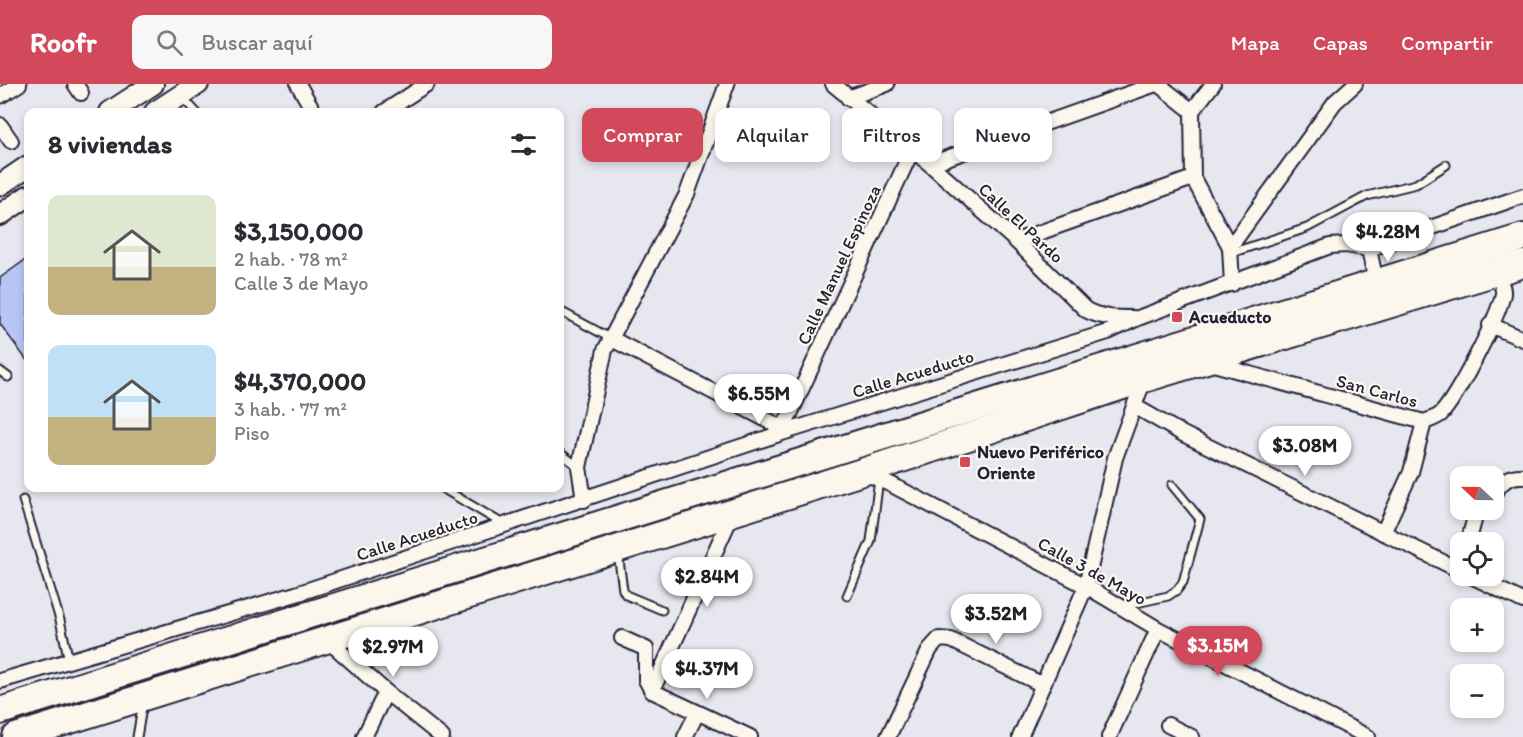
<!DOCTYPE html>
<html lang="es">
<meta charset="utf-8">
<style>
:root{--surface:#fff;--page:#f7f7f7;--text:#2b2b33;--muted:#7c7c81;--accent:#d1495b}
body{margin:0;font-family:Itim,sans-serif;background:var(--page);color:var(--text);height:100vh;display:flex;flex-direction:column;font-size:22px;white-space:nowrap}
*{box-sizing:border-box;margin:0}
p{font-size:20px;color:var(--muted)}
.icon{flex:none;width:33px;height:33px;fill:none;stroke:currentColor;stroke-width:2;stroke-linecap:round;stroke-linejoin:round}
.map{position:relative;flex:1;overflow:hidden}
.details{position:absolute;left:24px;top:24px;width:540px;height:384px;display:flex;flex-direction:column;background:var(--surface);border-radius:12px;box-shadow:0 3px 9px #0003}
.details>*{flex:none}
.guide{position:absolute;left:582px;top:24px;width:570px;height:54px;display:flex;gap:12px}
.needle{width:39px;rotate:292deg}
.controls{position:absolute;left:1450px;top:382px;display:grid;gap:12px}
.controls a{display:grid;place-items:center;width:54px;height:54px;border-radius:12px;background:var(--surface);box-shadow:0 3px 9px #0003;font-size:30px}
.price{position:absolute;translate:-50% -51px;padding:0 14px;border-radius:21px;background:#fff;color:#222;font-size:20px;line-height:39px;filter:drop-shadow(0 2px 3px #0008)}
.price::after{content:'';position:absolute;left:50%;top:36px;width:18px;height:14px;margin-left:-9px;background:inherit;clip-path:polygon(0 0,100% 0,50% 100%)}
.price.selected{background:var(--accent);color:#fff}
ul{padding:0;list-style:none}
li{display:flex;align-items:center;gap:18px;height:150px;padding:0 24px}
li span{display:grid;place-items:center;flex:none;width:168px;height:120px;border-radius:12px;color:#555}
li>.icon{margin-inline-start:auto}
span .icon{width:72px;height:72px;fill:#fffc;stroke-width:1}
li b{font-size:26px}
h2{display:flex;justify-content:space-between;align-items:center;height:72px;padding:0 24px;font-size:26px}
.pill{padding:0 21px;border-radius:12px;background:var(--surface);box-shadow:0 3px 9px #0003;font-size:21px;line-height:54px}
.pill.selected{background:var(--accent);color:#fff}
header{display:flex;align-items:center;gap:36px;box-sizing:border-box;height:84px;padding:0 30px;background:var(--accent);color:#fff}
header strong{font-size:28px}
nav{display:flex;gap:33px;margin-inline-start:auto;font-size:21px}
.search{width:420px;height:54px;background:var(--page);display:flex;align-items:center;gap:15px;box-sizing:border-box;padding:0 21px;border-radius:12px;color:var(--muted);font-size:22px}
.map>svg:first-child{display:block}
.building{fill:#b7c6f6;stroke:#22223b;stroke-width:1.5}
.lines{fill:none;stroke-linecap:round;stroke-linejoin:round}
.lane-casing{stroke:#22223b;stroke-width:11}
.street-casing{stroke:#22223b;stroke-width:18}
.secondary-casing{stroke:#22223b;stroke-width:24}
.highway-casing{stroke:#22223b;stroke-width:30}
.lane{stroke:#fbf7ec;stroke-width:7}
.street{stroke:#fbf7ec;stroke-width:14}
.secondary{stroke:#fbf7ec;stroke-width:20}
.highway{stroke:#fbf7ec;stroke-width:26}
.poi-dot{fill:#d1495b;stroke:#fbf7ec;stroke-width:2}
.labels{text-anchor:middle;stroke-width:4.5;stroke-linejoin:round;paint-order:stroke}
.street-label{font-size:18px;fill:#22223b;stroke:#fbf7ec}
.poi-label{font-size:18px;font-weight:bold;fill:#22223b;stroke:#fbf7ec;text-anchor:start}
</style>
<header>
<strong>Roofr</strong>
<div class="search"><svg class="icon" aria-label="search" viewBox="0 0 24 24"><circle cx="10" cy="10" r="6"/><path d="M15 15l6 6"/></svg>Buscar aquí</div>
<nav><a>Mapa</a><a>Capas</a><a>Compartir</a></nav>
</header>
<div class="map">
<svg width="1523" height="653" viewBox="0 0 1523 653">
<rect width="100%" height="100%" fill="#e7e8ef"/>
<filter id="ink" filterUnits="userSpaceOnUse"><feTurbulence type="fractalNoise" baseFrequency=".0167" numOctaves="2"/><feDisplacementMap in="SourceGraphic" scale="12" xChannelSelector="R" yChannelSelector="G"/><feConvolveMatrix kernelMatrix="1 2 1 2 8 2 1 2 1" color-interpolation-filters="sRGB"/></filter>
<g filter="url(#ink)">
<polygon class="building" points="28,174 28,278 0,240 0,194"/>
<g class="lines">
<g class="lane-casing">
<g id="lane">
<polyline points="181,12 196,28"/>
<polyline points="1231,169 1307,144 1367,112 1416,100 1446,81"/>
<polyline points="560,227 610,254"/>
<polyline points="0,287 8,293"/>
<polyline points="560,369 579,383"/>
<polyline points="442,404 503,440"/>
<polyline points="23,416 60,536 69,577"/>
<polyline points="618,469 623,506 626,511 662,526"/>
<polyline points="847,512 871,457 879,395"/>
<polyline points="1123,522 1168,512 1177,506 1183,498 1200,435 1172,401"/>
<polyline points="137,653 143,618"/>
</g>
</g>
<g class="street-casing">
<g id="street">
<polyline points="75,0 81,9"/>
<polyline points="298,0 314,28"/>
<path d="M833,0L930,80L1016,157L1086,226C1101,234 1116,234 1133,234"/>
<polyline points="1158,0 1192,27 1193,94 1230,163 1232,200"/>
<polyline points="0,12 19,0"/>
<polyline points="848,14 887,0"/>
<polyline points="1192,27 1213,0"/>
<polyline points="384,28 427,0"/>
<polyline points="0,41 11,57"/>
<polyline points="930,80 1156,0"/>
<polyline points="1016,157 1193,94"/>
<polyline points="1230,163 1335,18 1355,0"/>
<polyline points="1369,165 1376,198"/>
<polyline points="1490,241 1523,255"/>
<polyline points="610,254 788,347"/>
<path d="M1210,279L1424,338C1430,336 1436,334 1441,330C1458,311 1498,234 1503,210C1504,202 1499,195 1496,188"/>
<polyline points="1136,323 1183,350 1461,487"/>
<polyline points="783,345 912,66"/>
<polyline points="865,389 892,401 1086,502 1158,545 1368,653"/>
<path d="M1494,409C1502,398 1508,391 1523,392"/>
<polyline points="584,416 579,383 605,266 687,110 727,0"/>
<polyline points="1383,449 1411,388 1424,338"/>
<polyline points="1468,459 1475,433 1479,426"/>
<polyline points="1471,492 1523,517"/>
<polyline points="325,554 386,608 442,653"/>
<polyline points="622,554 646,565 646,596 652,607 750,653"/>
<polyline points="0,597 296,510 788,347 1108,248 1138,234 1330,162 1346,161 1369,165 1523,112"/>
<polyline points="652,607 733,428"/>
<polyline points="1168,641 1192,653"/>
<polyline points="364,653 386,608"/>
<polyline points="685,653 697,629"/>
<polyline points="888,653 930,565 939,555 951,556 1043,601"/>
<polyline points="1020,653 1086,502 1115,374 1144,295"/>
<polyline points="1109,653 1158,545"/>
</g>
</g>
<g class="secondary-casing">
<g id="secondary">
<polyline points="110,28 153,0"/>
<polyline points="155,28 198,0"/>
<polyline points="0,101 28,82"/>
<polyline points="0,131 28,112"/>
</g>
</g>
<g class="highway-casing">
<g id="highway">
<polyline points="0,627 1523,153"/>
<polyline points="16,653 862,388 1144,295 1523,180"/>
</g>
</g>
<use href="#lane" class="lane"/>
<use href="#street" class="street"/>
<use href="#secondary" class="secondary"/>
<use href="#highway" class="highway"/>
</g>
</g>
<g class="poi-dot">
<rect x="1171" y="227" width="12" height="12" rx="3"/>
<rect x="959" y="372" width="12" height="12" rx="3"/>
</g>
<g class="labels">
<g class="street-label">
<text transform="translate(1021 139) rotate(43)" y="6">Calle El Pardo</text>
<text transform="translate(839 181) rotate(-65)" y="6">Calle Manuel Espinoza</text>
<text transform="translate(913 290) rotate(-17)" y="6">Calle Acueducto</text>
<text transform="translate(1377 307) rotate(15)" y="6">San Carlos</text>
<text transform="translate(417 452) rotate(-18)" y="6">Calle Acueducto</text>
<text transform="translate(1092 487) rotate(29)" y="6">Calle 3 de Mayo</text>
</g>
<g class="poi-label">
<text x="1189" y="239">Acueducto</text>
<text x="977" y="374">Nuevo Periférico<tspan x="977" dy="21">Oriente</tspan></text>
</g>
</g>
</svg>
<div class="controls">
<a><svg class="needle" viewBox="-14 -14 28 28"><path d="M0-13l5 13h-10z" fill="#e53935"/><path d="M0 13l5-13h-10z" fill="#7c7c81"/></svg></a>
<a><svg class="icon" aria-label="locate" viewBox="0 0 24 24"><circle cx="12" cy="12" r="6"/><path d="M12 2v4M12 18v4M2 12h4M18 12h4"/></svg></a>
<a>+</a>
<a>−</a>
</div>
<b class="price" style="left:1388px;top:179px">$4.28M</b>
<b class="price" style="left:759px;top:341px">$6.55M</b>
<b class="price" style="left:1305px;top:393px">$3.08M</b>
<b class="price" style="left:707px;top:524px">$2.84M</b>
<b class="price" style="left:996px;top:561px">$3.52M</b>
<b class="price selected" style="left:1218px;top:593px">$3.15M</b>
<b class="price" style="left:393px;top:594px">$2.97M</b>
<b class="price" style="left:707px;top:616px">$4.37M</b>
<div class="guide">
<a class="pill selected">Comprar</a>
<a class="pill">Alquilar</a>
<a class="pill">Filtros</a>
<a class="pill">Nuevo</a>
</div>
<section class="details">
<h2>8 viviendas<svg class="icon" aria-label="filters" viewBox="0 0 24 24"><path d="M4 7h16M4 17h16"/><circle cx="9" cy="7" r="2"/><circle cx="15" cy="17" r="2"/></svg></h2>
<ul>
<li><span style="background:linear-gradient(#dfe7d0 60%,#c2b280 0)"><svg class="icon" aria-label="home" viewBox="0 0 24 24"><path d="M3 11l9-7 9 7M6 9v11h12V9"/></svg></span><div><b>$3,150,000</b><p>2 hab. · 78 m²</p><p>Calle 3 de Mayo</p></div></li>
<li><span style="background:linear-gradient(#bfe0f5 60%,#c2b280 0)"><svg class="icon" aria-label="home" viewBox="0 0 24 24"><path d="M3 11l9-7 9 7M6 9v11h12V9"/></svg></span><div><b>$4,370,000</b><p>3 hab. · 77 m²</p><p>Piso</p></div></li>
</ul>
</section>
</div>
